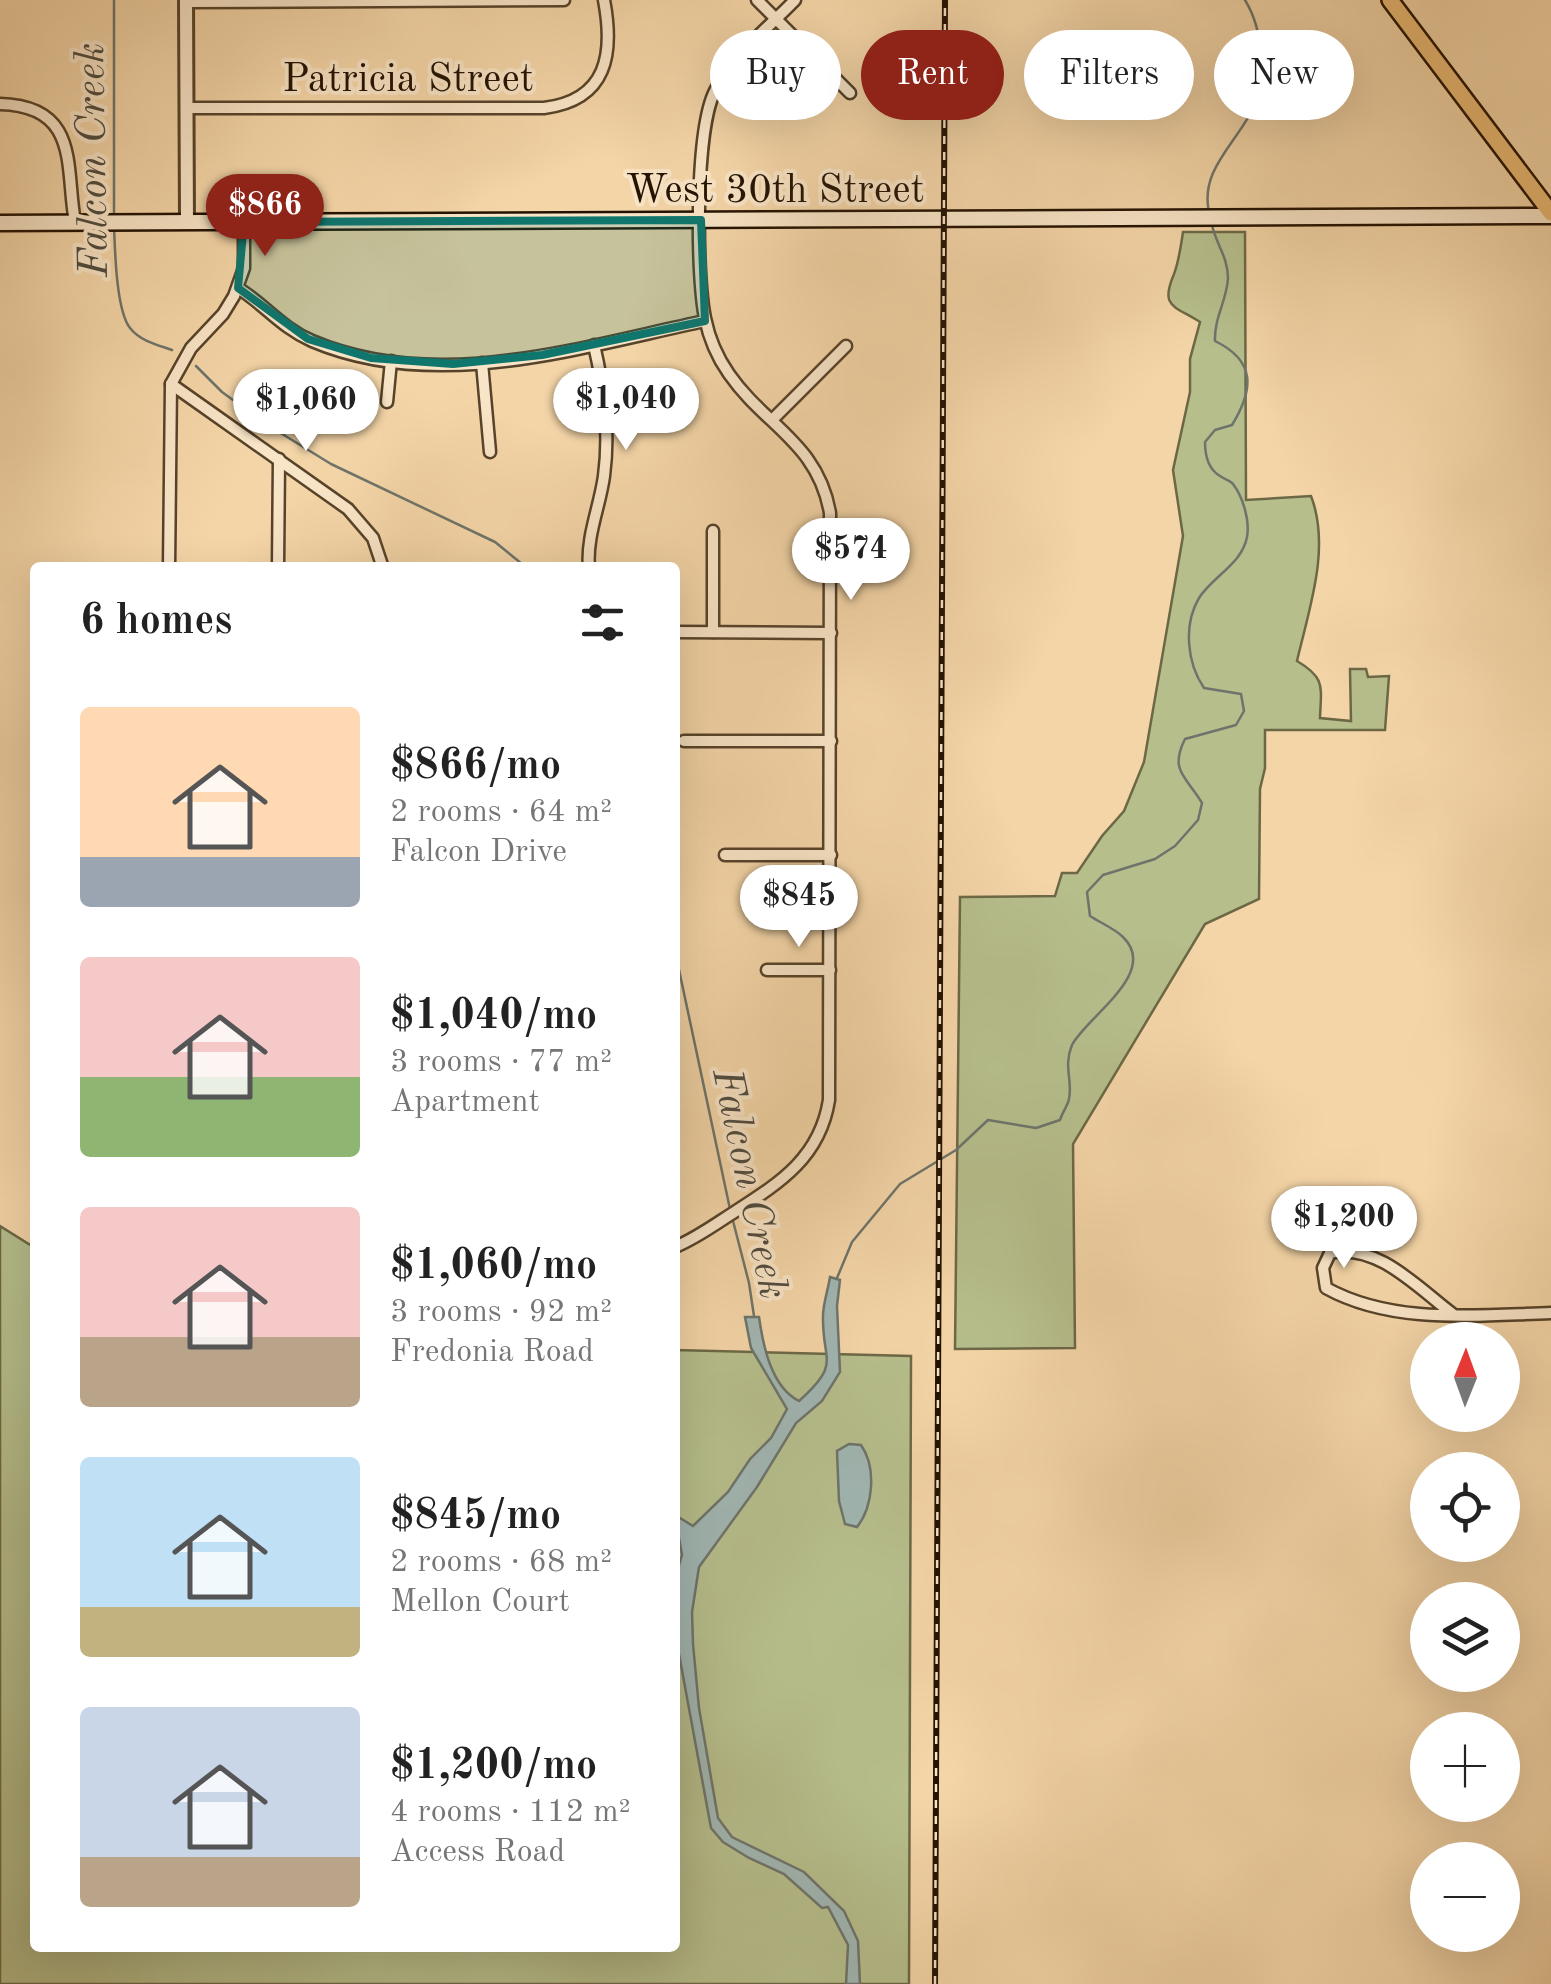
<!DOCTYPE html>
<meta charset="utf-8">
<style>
:root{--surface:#fff;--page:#f6f6f6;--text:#222;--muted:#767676;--accent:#8f2418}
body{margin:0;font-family:"Old Standard TT",serif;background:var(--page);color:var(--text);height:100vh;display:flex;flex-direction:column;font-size:38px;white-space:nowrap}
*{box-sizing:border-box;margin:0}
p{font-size:32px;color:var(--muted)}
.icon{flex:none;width:55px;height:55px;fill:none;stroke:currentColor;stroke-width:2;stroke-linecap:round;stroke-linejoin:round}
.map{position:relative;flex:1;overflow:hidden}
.panel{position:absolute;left:30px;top:562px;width:650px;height:1390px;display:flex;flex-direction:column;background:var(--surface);border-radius:10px;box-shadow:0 10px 40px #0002}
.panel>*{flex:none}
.top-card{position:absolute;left:710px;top:30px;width:690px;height:90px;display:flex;gap:20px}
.needle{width:65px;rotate:1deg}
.fabs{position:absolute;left:1410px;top:1322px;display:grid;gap:20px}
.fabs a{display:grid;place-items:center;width:110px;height:110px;border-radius:50%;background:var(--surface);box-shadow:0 10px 40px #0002;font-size:50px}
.price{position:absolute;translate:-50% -85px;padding:0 22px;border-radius:35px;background:#fff;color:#222;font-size:32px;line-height:65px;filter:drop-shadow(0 2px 5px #0008)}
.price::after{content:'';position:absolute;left:50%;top:60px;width:30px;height:22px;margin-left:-15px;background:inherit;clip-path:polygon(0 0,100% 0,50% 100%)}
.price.current{background:var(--accent);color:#fff}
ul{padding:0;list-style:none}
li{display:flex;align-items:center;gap:30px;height:250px;padding:0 50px}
li span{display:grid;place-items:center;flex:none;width:280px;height:200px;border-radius:10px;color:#555}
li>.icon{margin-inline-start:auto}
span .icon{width:120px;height:120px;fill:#fffc;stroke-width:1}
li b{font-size:42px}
h2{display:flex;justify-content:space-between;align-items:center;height:120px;padding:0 50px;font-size:42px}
.pill{padding:0 35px;border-radius:45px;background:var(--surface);box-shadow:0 10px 40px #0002;font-size:35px;line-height:90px}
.pill.current{background:var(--accent);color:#fff}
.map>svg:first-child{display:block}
.green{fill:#b6be8c;stroke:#6c6846;stroke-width:2.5}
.water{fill:#a0b6b2;stroke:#6e746b;stroke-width:2.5}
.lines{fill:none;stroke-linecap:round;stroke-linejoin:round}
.stream{stroke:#6e746b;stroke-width:2.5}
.minor-casing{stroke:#57432a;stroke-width:15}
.tertiary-casing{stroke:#57432a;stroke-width:18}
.secondary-casing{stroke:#231201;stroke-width:19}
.primary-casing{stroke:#231201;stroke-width:20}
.minor{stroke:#f8e4c6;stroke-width:10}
.tertiary{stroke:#f8e4c6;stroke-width:12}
.secondary{stroke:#f8e4c6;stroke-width:14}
.primary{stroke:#eaba74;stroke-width:15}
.rail-casing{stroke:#231201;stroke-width:6}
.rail{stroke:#f8e4c6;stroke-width:2.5;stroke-dasharray:8;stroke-linecap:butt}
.marked{fill:#0f766e;fill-opacity:0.2;stroke:#0f766e;stroke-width:8;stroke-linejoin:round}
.labels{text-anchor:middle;stroke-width:8;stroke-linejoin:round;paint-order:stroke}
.street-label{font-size:40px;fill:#231201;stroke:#f8e4c6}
.water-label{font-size:42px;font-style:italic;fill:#4f4b3f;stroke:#f8e4c6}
</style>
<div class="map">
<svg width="1551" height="1984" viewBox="0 0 1551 1984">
<rect width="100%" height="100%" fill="#f4d5a7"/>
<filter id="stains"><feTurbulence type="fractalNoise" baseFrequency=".002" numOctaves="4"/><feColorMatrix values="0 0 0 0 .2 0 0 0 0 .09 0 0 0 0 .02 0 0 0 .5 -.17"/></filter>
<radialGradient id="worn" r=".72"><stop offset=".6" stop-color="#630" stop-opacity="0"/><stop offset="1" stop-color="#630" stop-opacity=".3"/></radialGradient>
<g class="green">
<path d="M1183,232H1245L1246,500L1311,496C1331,548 1309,609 1297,661C1326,678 1321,687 1320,718L1351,721L1350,669H1366L1368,677L1389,676L1385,730H1265V768L1260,789L1259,899L1205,924L1073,1144L1075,1348L955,1349L960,897L1055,896L1062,873H1077L1102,836L1124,811L1144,762L1183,536L1173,470L1190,392V359L1200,322C1173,305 1160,307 1174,274C1179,261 1181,245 1183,232Z"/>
<polygon points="0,1226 35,1248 35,1948 675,1948 675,1350 911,1356 909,1984 0,1984"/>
</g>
<g class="water">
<path d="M830,1277L840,1280L837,1306L840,1372L822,1401L796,1423L757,1487L699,1567L692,1612L693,1644L699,1708L718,1818L732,1837L804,1872L844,1911L858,1941L860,1984H846L848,1945L828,1907L822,1908L784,1874L749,1858L723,1842L711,1828L676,1638L675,1579L682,1555L675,1515L693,1526L728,1492L750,1459L771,1438L787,1409L751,1348L745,1317H759C763,1345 771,1387 799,1401C842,1362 822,1363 823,1316C823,1304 828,1290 830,1277Z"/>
<path d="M849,1444L861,1445C877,1468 873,1507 857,1527L845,1524L839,1501L837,1451Z"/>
</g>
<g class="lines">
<g class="stream">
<path d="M1209,212C1200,172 1233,146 1250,114C1267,81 1264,31 1245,0"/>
<polyline points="114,218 114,0"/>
<path d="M114,226C115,250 116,310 130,328C140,341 158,345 172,350"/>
<polyline points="196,366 222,392 266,424 331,464 495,542 527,568"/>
<polyline points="675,951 730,1209"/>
<polyline points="732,1217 749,1283 754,1316"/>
<path d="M837,1278L852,1242L900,1184L956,1150L988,1120L1036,1128L1060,1120C1062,1113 1068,1105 1069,1099C1073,1082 1063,1066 1072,1045C1086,1017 1160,973 1123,937C1115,929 1101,923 1090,916L1087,892L1103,875L1155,859L1175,846L1198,820L1202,803C1186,776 1169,771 1185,739L1236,725L1244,711L1241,694L1204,688C1187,663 1183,625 1199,598C1213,576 1242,564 1247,537C1250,521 1243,497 1233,484C1231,481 1224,479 1220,476C1208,469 1205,455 1205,442L1215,430L1232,425C1254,389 1256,361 1215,341C1214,318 1227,300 1228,278C1228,257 1216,244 1212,225"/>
</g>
<g class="minor-casing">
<g id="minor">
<polyline points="757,0 850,93"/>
<polyline points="187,2 564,0"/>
<path d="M0,104C81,106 65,169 75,222"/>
<path d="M187,108H544C608,100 614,53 604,0"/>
<path d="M238,288C265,305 282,328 312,341C437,394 580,347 705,321"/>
<polyline points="482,363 490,452"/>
<polyline points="171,384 348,509 373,538 383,568"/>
<polyline points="387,402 391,361"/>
<polyline points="773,419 846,346"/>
<polyline points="169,568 171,384 191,348 223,314 234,296 244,268 244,222"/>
<polyline points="278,568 279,459"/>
<path d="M589,568C586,537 600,506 604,476C610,431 604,388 594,345"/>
<polyline points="675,632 831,633"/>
<polyline points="713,632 713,531"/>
<polyline points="684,741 831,741"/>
<polyline points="725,855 831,855"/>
<polyline points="767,970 830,970"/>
<path d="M675,1247C697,1238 717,1223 736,1211C781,1182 820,1157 829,1100L830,513C818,443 765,426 729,374C717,357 709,338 705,318C696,274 695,130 715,91C732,56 768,28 795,0"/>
<path d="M1454,1315C1419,1289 1377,1242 1330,1253L1323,1268L1326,1288C1393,1325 1477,1315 1551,1313"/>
</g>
</g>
<g class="tertiary-casing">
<polyline id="tertiary" points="186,0 187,222"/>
</g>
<g class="secondary-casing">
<polyline id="secondary" points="0,223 1551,216"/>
</g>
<g class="primary-casing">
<polyline id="primary" points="1390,0 1551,213"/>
</g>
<use href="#minor" class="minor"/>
<use href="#tertiary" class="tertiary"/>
<use href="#secondary" class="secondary"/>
<use href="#primary" class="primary"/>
<g class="rail-casing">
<polyline id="rail" points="935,1984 945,0"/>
</g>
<use href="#rail" class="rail"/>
</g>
<path class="marked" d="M701,220L705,321L542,355L453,364L371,358L308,339L238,288L244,222Z"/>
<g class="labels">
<g class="street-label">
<text x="408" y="91">Patricia Street</text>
<text x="775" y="202">West 30th Street</text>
</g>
<g class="water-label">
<text transform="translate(90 160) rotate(-91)" y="15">Falcon Creek</text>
<text transform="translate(752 1183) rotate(78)" y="15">Falcon Creek</text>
</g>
</g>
<rect width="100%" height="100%" filter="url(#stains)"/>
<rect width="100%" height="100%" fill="url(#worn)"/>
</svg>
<div class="fabs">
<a><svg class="needle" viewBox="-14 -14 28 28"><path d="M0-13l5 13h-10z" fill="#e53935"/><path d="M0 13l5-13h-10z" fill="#767676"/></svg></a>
<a><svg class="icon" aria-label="locate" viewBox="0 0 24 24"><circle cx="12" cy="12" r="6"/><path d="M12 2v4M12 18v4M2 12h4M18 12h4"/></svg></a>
<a><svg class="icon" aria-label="layers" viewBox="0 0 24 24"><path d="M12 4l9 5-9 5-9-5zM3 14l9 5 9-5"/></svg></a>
<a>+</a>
<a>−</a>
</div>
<b class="price current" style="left:265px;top:259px">$866</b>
<b class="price" style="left:626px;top:453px">$1,040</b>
<b class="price" style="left:306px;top:454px">$1,060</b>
<b class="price" style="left:851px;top:603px">$574</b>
<b class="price" style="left:799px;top:950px">$845</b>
<b class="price" style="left:1344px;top:1271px">$1,200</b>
<div class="top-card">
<a class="pill">Buy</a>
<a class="pill current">Rent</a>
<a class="pill">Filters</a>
<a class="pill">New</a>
</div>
<section class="panel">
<h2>6 homes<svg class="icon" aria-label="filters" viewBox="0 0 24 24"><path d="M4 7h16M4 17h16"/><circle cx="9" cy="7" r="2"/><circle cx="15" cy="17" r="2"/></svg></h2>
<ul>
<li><span style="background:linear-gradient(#ffd9b3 75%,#9aa5b1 0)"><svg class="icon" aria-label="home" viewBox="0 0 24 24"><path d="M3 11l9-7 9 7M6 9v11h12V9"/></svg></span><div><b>$866/mo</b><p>2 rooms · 64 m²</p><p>Falcon Drive</p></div></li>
<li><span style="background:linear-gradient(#f6c9c9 60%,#8fb573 0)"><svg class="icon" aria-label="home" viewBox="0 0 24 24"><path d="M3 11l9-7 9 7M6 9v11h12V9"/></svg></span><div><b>$1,040/mo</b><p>3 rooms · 77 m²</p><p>Apartment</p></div></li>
<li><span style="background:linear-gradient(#f6c9c9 65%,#b9a48a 0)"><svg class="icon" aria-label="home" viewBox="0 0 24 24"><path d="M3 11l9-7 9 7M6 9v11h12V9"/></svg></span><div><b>$1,060/mo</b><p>3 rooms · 92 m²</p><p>Fredonia Road</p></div></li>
<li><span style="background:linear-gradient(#bfe0f5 75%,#c2b280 0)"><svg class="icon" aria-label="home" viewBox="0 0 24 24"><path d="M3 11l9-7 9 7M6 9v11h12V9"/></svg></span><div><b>$845/mo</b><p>2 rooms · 68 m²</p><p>Mellon Court</p></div></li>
<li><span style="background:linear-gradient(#c9d6e8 75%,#b9a48a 0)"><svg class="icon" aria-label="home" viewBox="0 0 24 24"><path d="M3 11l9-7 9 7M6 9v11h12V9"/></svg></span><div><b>$1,200/mo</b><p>4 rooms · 112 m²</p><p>Access Road</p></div></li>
</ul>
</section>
</div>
